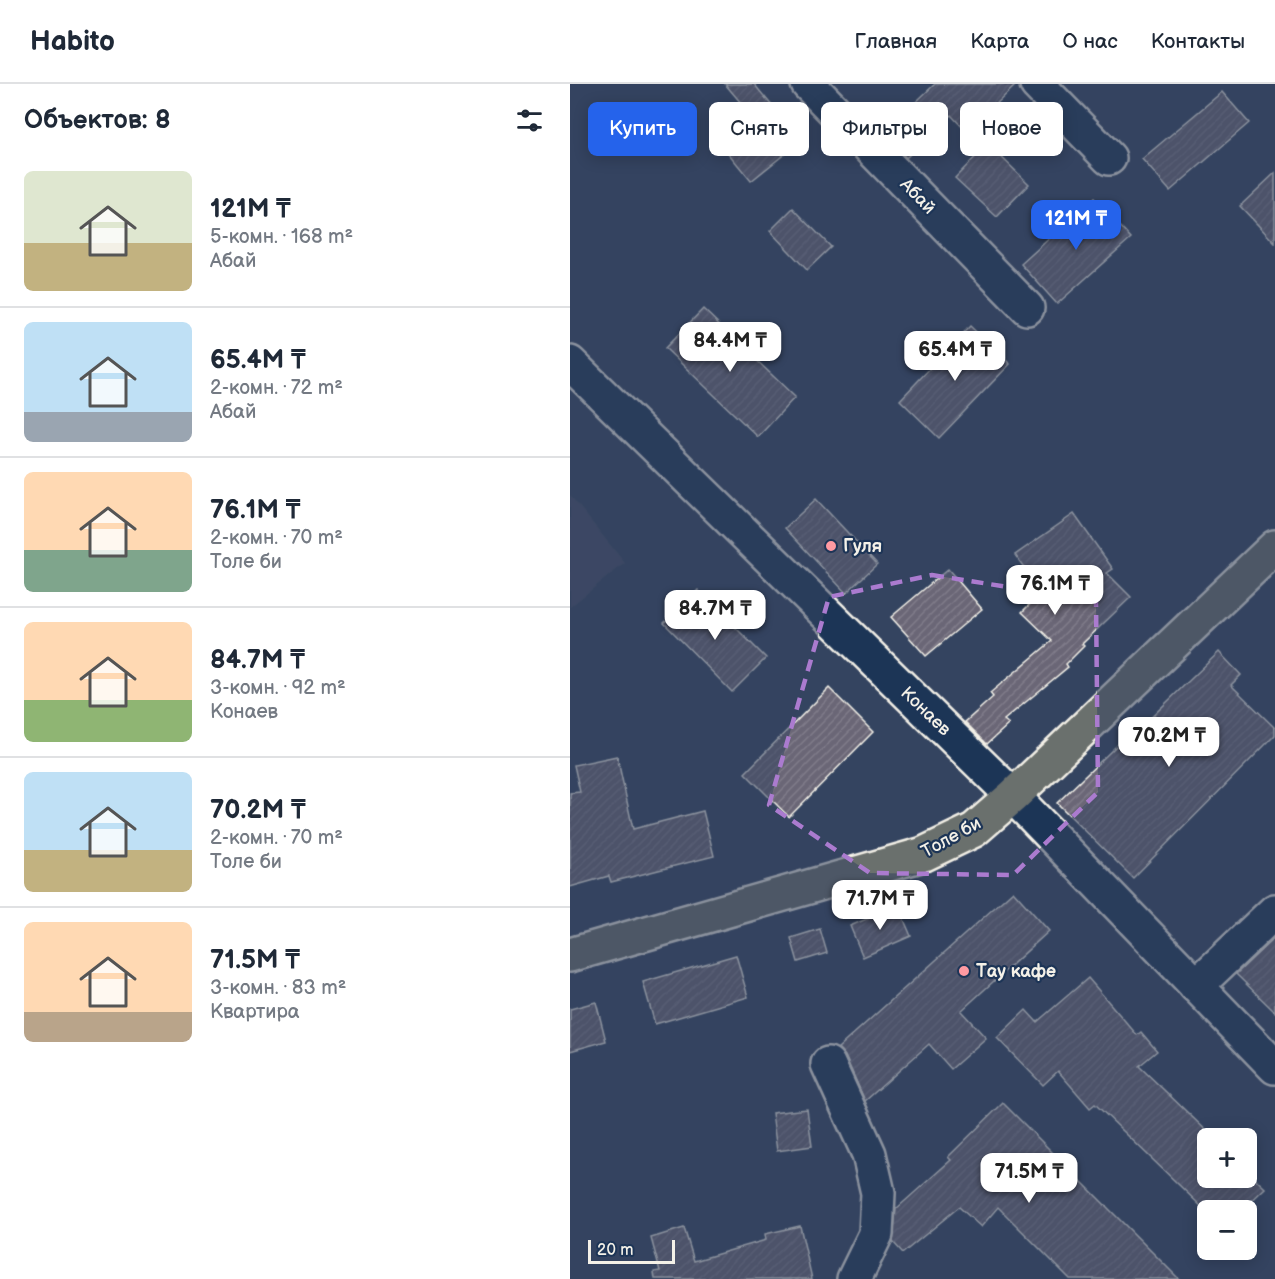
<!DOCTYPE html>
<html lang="ru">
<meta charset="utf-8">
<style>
:root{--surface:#fff;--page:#f6f6f7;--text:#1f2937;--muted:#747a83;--line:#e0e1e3;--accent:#2563eb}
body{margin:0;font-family:"Balsamiq Sans",sans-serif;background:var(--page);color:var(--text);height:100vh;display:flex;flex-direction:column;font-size:22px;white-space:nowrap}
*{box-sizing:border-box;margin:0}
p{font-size:20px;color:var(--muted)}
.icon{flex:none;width:33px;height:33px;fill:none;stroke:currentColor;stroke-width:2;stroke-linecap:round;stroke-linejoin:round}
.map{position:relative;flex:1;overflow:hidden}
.drawer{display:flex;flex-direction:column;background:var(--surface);width:570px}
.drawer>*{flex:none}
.banner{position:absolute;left:18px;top:18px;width:570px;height:54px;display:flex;gap:12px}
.fabs{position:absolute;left:627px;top:1044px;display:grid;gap:12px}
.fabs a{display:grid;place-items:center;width:60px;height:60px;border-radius:9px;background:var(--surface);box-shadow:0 3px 15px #0003;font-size:30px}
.scale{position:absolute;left:18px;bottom:15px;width:87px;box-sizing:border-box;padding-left:6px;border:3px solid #f4f1e8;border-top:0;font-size:16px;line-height:21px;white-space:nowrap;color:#f4f1e8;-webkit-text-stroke:4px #1d3557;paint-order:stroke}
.price{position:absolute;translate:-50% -51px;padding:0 14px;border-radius:12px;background:#fff;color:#222;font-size:20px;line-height:39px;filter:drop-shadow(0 2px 3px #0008)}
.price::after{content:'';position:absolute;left:50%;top:36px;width:18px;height:14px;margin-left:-9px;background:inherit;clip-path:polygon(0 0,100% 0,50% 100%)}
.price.active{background:var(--accent);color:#fff}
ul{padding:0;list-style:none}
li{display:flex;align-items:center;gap:18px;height:150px;padding:0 24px}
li+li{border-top:2px solid var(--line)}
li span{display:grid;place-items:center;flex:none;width:168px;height:120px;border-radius:9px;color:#555}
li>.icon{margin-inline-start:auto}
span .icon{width:72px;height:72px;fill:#fffc;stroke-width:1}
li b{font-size:26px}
h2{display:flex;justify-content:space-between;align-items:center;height:72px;padding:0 24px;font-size:26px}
.pill{padding:0 21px;border-radius:9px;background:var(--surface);box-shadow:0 3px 15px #0003;font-size:21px;line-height:54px}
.pill.active{background:var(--accent);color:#fff}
header{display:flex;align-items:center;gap:36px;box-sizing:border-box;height:84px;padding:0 30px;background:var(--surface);border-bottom:2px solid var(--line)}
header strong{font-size:28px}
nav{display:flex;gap:33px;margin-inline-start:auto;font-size:21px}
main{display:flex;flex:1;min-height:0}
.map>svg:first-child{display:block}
.built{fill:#444e67}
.building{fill:url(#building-hatch);stroke:#f4f1e8;stroke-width:1.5}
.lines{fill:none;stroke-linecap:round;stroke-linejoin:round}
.minor-casing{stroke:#f4f1e8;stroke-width:38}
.major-casing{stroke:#f4f1e8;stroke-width:38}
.minor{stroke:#1d3557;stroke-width:33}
.major{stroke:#6b706d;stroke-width:33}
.marked{fill:none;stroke:#ab7bcf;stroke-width:4.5;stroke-dasharray:12 8;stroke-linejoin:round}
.poi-dot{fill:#ff9aa2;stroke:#1d3557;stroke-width:2}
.labels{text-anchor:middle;stroke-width:4.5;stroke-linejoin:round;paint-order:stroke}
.street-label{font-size:18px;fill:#f4f1e8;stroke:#1d3557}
.poi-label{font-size:18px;font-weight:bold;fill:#f4f1e8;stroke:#1d3557;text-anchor:start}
</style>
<header>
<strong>Habito</strong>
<nav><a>Главная</a><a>Карта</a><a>О нас</a><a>Контакты</a></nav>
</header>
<main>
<section class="drawer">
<h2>Объектов: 8<svg class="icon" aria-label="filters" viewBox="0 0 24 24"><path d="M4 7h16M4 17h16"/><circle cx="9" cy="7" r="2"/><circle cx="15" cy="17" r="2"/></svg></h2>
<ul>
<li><span style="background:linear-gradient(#dfe7d0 60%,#c2b280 0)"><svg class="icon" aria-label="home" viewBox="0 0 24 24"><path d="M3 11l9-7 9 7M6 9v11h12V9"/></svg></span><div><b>121M ₸</b><p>5-комн. · 168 m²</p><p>Абай</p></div></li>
<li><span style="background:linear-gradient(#bfe0f5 75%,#9aa5b1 0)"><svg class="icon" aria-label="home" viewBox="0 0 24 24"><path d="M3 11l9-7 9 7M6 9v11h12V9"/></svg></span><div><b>65.4M ₸</b><p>2-комн. · 72 m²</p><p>Абай</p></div></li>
<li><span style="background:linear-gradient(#ffd9b3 65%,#7fa58c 0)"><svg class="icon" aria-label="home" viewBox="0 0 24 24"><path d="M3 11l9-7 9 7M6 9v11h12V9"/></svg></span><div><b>76.1M ₸</b><p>2-комн. · 70 m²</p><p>Толе би</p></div></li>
<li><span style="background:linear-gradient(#ffd9b3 65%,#8fb573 0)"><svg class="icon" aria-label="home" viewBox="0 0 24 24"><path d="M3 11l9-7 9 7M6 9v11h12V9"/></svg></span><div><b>84.7M ₸</b><p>3-комн. · 92 m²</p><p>Конаев</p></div></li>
<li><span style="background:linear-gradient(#bfe0f5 65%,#c2b280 0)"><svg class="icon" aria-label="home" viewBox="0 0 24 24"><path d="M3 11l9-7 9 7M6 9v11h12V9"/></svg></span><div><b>70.2M ₸</b><p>2-комн. · 70 m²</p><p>Толе би</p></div></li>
<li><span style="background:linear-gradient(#ffd9b3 75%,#b9a48a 0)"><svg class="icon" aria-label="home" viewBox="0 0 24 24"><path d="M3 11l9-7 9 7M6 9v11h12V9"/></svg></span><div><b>71.5M ₸</b><p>3-комн. · 83 m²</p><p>Квартира</p></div></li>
</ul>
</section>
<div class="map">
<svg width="705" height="1195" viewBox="0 0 705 1195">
<defs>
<pattern id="building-hatch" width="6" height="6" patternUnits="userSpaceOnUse" patternTransform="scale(1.5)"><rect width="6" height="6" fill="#6a6676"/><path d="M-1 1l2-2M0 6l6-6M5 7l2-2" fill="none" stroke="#807c8a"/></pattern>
</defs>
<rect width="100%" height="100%" fill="#344460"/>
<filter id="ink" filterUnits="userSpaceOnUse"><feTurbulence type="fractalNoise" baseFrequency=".0167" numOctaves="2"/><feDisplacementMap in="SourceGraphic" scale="12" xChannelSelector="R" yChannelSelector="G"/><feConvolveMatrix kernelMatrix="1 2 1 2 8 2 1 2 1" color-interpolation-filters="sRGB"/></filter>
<g filter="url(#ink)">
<polygon class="built" points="0,411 55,479 0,523"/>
<g class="building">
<polygon points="155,0 184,0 231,57 181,97 150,59 183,33"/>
<polygon points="365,0 447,0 397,48 381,31 336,74 313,49"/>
<polygon points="652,8 679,39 600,107 572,75"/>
<polygon points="418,60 459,100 427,133 385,94"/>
<polygon points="705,89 705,159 670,122"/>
<polygon points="524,114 561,154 487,220 451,180"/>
<polygon points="223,124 261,163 237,186 200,147"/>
<polygon points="133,225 225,313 188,353 95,264"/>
<polygon points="400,242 440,280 369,354 330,316"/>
<polygon points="246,415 307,480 276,509 215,444"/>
<polygon points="504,430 543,485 537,489 561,513 512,560 514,562 496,580 498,583 434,636 439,640 417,660 395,638 423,613 420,609 482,557 452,528 472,508 445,471"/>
<polygon points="378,485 412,525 356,572 321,533"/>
<polygon points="128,506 196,574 162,608 94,539"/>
<polygon points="649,568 671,591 661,601 705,644 705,651 563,794 487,719 567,642 569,645"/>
<polygon points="259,604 303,648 219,733 175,689"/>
<polygon points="47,672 63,745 133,727 144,772 41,798 39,792 0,803 0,709 10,708 4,681"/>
<polygon points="443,807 479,847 391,927 416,954 381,985 359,960 295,1017 275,972 268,964"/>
<polygon points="328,822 341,852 293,873 280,842"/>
<polygon points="250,845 257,869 228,878 221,854"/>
<polygon points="705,853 705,928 666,890"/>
<polygon points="166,871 178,913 85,940 73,898"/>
<polygon points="518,894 567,951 571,948 587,967 569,982 644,1054 638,1054 638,1094 676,1094 676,1086 695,1104 672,1126 635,1126 525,1020 520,1024 488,987 473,1001 427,954 456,926 467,938"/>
<polygon points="26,918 36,957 0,967 0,925"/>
<polygon points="433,1019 609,1195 500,1195 428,1123 411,1143 389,1123 333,1169 323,1158 326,1125 381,1076 378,1073"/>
<polygon points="237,1025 242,1062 207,1067 202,1029"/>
<polygon points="230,1142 242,1195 85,1195 84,1188 90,1187 81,1154 114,1144 124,1177 196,1156 195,1150"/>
</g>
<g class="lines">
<g class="minor-casing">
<g id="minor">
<polyline points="238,0 457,224"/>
<polyline points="467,0 539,74"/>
<polyline points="0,279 443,712 705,983"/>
<polyline points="626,902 705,827"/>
<polyline points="258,980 299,1070 308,1109 306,1150 284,1195"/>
</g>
</g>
<g class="major-casing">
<polyline id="major" points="0,871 354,770 404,746 443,712 705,463"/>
</g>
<use href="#minor" class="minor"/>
<use href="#major" class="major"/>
</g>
</g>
<path d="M0 0H705V1195H0ZM362,491L526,517L528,708L443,791L300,789L199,721L259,513Z" fill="#344460" fill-opacity=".55" fill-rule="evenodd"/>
<path class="marked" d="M362,491L526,517L528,708L443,791L300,789L199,721L259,513Z"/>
<g class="poi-dot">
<circle cx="261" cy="462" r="6"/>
<circle cx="394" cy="887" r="6"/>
</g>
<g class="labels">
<g class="street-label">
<text transform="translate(348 112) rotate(46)" y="6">Абай</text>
<text transform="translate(356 627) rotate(44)" y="6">Конаев</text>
<text transform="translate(381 753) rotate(-29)" y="6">Толе би</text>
</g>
<g class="poi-label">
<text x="273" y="468">Гуля</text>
<text x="406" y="893">Тау кафе</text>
</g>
</g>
</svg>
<div class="fabs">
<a>+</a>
<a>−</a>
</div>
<div class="scale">20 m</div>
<b class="price active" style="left:506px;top:167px">121M ₸</b>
<b class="price" style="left:160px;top:289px">84.4M ₸</b>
<b class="price" style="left:385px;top:298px">65.4M ₸</b>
<b class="price" style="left:485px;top:532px">76.1M ₸</b>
<b class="price" style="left:145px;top:557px">84.7M ₸</b>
<b class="price" style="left:599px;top:684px">70.2M ₸</b>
<b class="price" style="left:310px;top:847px">71.7M ₸</b>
<b class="price" style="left:459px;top:1120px">71.5M ₸</b>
<div class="banner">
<a class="pill active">Купить</a>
<a class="pill">Снять</a>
<a class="pill">Фильтры</a>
<a class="pill">Новое</a>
</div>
</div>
</main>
